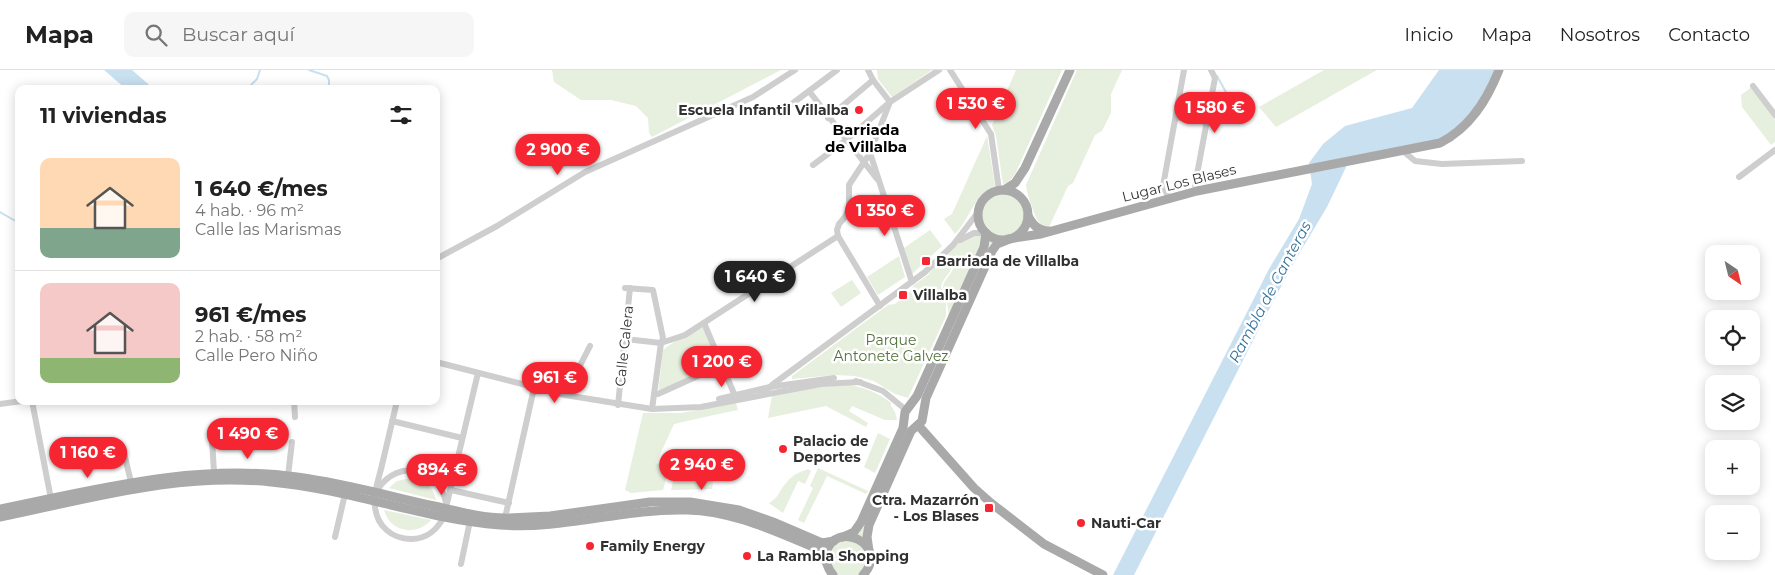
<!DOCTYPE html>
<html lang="es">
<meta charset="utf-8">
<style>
:root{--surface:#fff;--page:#f6f6f6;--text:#222;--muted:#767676;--line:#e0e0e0;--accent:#f62532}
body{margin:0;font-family:Montserrat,sans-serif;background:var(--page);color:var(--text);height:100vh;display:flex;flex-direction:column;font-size:19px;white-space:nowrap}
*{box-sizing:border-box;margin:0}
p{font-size:16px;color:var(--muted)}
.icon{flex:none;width:28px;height:28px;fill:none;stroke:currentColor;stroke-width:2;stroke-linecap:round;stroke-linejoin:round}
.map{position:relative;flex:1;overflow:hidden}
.side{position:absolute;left:15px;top:15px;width:425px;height:320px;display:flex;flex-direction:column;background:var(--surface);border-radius:10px;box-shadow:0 2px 12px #0003}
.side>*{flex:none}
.needle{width:32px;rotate:145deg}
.tools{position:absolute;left:1705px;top:175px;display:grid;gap:10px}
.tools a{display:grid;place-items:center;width:55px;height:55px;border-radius:10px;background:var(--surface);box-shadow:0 2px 12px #0003;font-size:25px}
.price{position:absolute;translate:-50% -42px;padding:0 11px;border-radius:18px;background:var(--accent);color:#fff;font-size:16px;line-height:32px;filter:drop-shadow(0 1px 2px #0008)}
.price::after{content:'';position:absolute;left:50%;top:30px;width:15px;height:11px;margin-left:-8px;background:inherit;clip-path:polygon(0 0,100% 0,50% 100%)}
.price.active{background:#222;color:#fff}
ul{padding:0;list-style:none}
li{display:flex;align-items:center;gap:15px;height:125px;padding:0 25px}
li+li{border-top:1px solid var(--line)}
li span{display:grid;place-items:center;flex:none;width:140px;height:100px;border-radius:10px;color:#555}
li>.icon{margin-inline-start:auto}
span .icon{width:60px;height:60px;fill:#fffc;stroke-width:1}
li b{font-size:21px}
h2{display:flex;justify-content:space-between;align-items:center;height:60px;padding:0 25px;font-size:21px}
header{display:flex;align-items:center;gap:30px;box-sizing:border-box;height:70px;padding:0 25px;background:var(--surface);border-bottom:1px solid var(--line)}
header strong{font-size:24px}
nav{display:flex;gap:28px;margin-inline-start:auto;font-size:18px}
.search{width:350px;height:45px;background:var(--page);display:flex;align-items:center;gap:12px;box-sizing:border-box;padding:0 18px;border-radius:10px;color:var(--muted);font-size:19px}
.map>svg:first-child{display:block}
.green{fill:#e7efde}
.water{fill:#c9e0f0}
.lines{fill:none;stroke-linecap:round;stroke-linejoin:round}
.stream{stroke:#c9e0f0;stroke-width:2}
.minor{stroke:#cecece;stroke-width:6}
.major{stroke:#a9a9a9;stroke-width:9}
.poi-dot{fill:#f62532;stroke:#fff;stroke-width:2}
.labels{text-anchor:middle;stroke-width:5;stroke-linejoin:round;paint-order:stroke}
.poi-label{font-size:14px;font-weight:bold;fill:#313131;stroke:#fff;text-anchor:start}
.street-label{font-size:14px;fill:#313131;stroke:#fff}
.park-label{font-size:14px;fill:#537239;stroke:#fff}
.neighbourhood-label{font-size:15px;font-weight:bold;fill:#000;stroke:#fff}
.water-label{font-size:15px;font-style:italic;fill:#36739c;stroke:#fff}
</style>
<header>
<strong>Mapa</strong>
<div class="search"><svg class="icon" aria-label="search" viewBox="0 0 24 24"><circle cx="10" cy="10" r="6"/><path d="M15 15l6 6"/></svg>Buscar aquí</div>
<nav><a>Inicio</a><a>Mapa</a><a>Nosotros</a><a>Contacto</a></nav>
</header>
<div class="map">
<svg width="1775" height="505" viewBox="0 0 1775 505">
<rect width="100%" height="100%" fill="#fff"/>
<g class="green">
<polygon points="552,0 781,0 652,67 649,63 648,48 636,36 611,30 581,30 554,12"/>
<polygon points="877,0 932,0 892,27 878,9"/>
<path d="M1016,0H1062L1016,102C1013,107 1009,113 1003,114L996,66L992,55Z"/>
<path d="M1077,0H1122L1111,24V43L1102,61L1095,65L1073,113L1068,116L1049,157C1045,156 1041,155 1038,151C1035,147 1026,121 1026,115Z"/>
<polygon points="1324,0 1377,0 1276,57 1259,37"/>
<polygon points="1753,16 1775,45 1775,72 1771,75 1742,37 1741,25"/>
<path d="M987,66L995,116C974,124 970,149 955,164L944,149L952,144Z"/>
<path d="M999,120C1006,120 1012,121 1018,125C1031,133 1032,153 1021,163C1015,168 1006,170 999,173L960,252L948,247C950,236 944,229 943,219C942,209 954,205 954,193L946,181L960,169L985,163C974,146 978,126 999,120Z"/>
<polygon points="883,137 890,160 881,163 878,152 873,153 869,145"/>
<polygon points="930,160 942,176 912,204 904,178"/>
<path d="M945,183C960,200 946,201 941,216L946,233V246L908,328L895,324L874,311L855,306L835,305L792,309V306L888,235L895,234L910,222L914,215L928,205Z"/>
<polygon points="899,186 905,207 878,225 867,207"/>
<polygon points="852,210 861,223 841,237 831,223"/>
<path d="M705,256L722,295L658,324L663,280C676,269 691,264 705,256Z"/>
<path d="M850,315C866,318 879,323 891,333V336L895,342L897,350H885L852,336L849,341L868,353L866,357L826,336L768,348L772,326L821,316Z"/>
<path d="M736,333L738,340C716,344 696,349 674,354L656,393L669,397L663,420L631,423L625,420L643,343H681Z"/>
<polygon points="878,363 890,369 875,403 864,397"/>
<polygon points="818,398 868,421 866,424 827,406 804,453 798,450 813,418 810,416"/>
<polygon points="676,399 695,403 696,400 700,405 713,411 712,419 671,420"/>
<path d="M808,399L811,401L805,414L798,411L783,443L769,433C780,427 779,420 787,412C792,405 800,402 808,399Z"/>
<path d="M411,408C424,409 433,416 436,430L389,418L397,411Z"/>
<path d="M384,440L431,450C416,467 390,462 384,440Z"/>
<polygon points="861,452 869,455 870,485 863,505 831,505 829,478"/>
</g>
<g class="water">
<polygon points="104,0 132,0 154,19 126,19"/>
<polygon points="1439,0 1499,0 1489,21 1447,69 1349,91 1327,137 1293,194 1263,251 1134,505 1113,505 1269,199 1299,149 1312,114 1309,93 1323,74 1345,56 1412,38"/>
</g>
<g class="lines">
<g class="stream">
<polyline points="309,0 327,6 329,10 329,19"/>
<polyline points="1217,6 1227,24"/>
<polyline points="247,19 257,9 260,0"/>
<polyline points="0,142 19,153"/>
</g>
<g class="minor">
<polyline points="950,0 991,64 999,120"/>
<polyline points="1753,16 1775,45"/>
<polyline points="809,21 877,109"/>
<polyline points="781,42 837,0"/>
<polyline points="1176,47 1207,52"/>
<polyline points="828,48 873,10"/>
<polyline points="1403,81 1415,91 1442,94 1522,91"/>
<polyline points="870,83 912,212"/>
<polyline points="813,95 845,71 890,32 873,10 868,0"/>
<polyline points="1739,107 1775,80"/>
<polyline points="1197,121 1195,115 1215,8 1211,0"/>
<polyline points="1169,128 1163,116 1184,0"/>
<polyline points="838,166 837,160 839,154 845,147 849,138 849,115 870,83 890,32 939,0"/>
<polyline points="838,166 880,236"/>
<polyline points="960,170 974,163 986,163"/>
<polyline points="436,189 497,156 585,102 753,27 795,0"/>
<polyline points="625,218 653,220 663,268 661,273 652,339"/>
<polyline points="704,253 735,326"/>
<polyline points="625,269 661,273 685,265 838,166"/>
<polyline points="436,292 565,325 652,339 701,337 821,314 860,312"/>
<polyline points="856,311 883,321 906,340"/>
<polyline points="761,322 767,320 772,315 925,202 953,175 979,141"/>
<polyline points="654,324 658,324 722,295"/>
<polyline points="565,325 590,276"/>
<polyline points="719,329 770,317 834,308"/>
<polyline points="32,331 51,429"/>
<polyline points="294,331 295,347"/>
<path d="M397,331C392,353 387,374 382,395C379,408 373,424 375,437C377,456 392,469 411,469C427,469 438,459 444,446L478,303"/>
<polyline points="0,334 22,331"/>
<polyline points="618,335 630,218"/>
<polyline points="392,351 462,368"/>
<polyline points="212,370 214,402"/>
<polyline points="123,379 131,412"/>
<polyline points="288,406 292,372"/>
<path d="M378,419C398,389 439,396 446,433"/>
<polyline points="451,420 509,433"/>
<polyline points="508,448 505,448 534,318"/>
<polyline points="335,467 345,424"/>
<polyline points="461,494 470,451"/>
</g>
<g class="major">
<polyline points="1004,120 1015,113 1025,98 1070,0"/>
<circle cx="1003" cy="145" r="25"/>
<path d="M1028,146C1033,155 1038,161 1049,161"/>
<path d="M1008,169L1041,164L1197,121L1440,73C1470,58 1487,30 1499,0"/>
<polyline points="918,355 974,418 991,433 1044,474 1103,505"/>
<path d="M0,439C98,419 196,393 297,407C343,413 389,426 434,436C457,441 481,448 505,448"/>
<path d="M0,447C89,429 179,402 271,412C349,419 423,449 500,455C563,460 624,438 687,440C732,441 772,460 813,477L819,481L826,492"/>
<polyline points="509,448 550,446 650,432 690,432 739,440 773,452 822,473 834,471"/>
<polyline points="843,467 854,462 861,452 903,358 905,342 917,326 984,177 986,163"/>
<polyline points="869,481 867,467 869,455 911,361 922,351 926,328 992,181 997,174 1007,170"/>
<path d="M833,505C828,499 825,492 826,483C835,448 891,475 863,505"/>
</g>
</g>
<g class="poi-dot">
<circle cx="859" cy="40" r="5"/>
<rect x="921" y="186" width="10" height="10" rx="2.5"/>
<rect x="898" y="220" width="10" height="10" rx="2.5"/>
<circle cx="783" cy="379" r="5"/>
<rect x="984" y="433" width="10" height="10" rx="2.5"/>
<circle cx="1081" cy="453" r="5"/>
<circle cx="590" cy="476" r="5"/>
<circle cx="747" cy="486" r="5"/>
</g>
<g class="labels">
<g class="poi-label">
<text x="849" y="45" text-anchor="end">Escuela Infantil Villalba</text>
<text x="936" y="196">Barriada de Villalba</text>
<text x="913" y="230">Villalba</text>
<text x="793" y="376">Palacio de<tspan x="793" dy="16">Deportes</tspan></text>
<text x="979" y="435" text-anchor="end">Ctra. Mazarrón<tspan x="979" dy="16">- Los Blases</tspan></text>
<text x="1091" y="458">Nauti-Car</text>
<text x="600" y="481">Family Energy</text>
<text x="757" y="491">La Rambla Shopping</text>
</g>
<g class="street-label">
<text transform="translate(1179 113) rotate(-14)" y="5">Lugar Los Blases</text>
<text transform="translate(624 276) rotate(-84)" y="5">Calle Calera</text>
</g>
<g class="park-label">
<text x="891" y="275">Parque<tspan x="891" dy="16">Antonete Galvez</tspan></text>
</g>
<g class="neighbourhood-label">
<text x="866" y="65">Barriada<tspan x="866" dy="17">de Villalba</tspan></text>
</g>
<g class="water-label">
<text transform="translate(1270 222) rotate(-62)" y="5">Rambla de Canteras</text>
</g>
</g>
</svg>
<div class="tools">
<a><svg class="needle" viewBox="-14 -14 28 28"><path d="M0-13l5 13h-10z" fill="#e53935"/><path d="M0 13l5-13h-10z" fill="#767676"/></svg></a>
<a><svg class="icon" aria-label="locate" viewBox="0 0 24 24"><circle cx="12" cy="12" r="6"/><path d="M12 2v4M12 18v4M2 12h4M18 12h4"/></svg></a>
<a><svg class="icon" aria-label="layers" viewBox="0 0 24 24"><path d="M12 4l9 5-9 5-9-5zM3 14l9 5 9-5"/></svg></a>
<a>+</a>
<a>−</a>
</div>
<b class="price" style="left:976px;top:60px">1 530 €</b>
<b class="price" style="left:1215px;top:64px">1 580 €</b>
<b class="price" style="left:558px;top:106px">2 900 €</b>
<b class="price" style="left:885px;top:167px">1 350 €</b>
<b class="price active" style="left:755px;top:233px">1 640 €</b>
<b class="price" style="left:722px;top:318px">1 200 €</b>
<b class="price" style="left:555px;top:334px">961 €</b>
<b class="price" style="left:248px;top:390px">1 490 €</b>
<b class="price" style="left:88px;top:409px">1 160 €</b>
<b class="price" style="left:702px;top:421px">2 940 €</b>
<b class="price" style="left:442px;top:426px">894 €</b>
<section class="side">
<h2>11 viviendas<svg class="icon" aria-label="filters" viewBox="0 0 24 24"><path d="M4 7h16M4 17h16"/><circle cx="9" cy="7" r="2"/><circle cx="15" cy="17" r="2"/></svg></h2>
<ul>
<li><span style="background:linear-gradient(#ffd9b3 70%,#7fa58c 0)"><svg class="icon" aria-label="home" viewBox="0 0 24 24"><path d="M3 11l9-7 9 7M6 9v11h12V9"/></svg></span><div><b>1 640 €/mes</b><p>4 hab. · 96 m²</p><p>Calle las Marismas</p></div></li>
<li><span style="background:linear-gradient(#f6c9c9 75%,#8fb573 0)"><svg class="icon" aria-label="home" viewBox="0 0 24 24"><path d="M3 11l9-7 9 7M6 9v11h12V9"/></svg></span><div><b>961 €/mes</b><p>2 hab. · 58 m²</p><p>Calle Pero Niño</p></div></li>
</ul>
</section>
</div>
